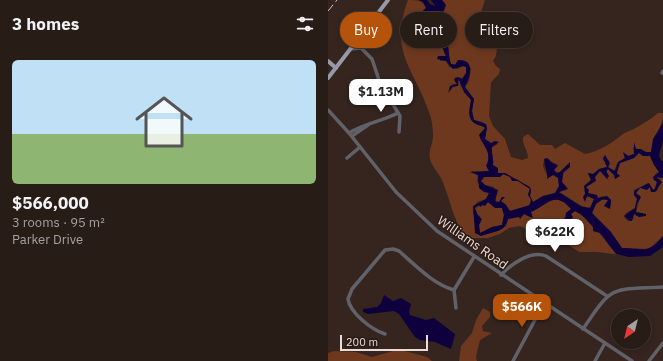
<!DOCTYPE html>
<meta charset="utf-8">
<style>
:root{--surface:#281c16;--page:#342923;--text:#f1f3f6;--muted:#a5a1a1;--line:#443a35;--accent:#b45309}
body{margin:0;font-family:"IBM Plex Sans",sans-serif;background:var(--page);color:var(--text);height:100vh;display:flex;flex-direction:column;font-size:15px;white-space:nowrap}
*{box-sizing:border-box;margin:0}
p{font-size:13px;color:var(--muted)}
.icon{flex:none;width:22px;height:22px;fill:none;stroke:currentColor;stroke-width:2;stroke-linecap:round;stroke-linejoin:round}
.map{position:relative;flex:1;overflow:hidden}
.panel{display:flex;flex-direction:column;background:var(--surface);width:328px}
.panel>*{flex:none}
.banner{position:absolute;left:12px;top:12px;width:263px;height:36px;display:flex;gap:8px}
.needle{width:26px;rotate:215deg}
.tools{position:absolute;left:283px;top:309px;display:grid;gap:8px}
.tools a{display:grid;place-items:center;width:40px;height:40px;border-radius:50%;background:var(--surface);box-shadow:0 2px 6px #0003,0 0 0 1px var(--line);font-size:20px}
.scale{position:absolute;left:12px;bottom:10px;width:88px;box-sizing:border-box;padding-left:4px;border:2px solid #e8dcd8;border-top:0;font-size:11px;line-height:14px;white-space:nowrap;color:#e8dcd8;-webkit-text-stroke:3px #2b1b15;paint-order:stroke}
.price{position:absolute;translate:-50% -34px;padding:0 9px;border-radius:8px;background:#fff;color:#222;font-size:13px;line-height:26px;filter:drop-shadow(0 1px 2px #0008)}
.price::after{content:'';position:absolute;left:50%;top:24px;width:12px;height:9px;margin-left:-6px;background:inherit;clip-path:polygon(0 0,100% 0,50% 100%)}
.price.on{background:var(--accent);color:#fff}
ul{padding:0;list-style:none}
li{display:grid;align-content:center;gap:8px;height:212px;padding:0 12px}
li span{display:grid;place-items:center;height:124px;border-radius:6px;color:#555}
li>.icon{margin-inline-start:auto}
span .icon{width:72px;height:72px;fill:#fffc;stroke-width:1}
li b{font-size:17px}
h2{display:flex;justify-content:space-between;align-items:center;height:48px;padding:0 12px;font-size:17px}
.chip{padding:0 14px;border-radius:18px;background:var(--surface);box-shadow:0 2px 6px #0003,0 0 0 1px var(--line);font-size:14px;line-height:36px}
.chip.on{background:var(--accent);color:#fff}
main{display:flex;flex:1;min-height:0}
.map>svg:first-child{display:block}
.green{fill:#6e381f}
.water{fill:#0e003d;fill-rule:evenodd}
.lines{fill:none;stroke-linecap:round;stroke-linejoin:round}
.minor{stroke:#616169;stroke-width:3.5}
.major{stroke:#9799a9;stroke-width:4}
.rail{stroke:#d2c6c1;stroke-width:1;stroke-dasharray:8 4;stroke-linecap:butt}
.labels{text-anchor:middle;stroke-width:3;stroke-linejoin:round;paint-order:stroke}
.street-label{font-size:13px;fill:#e8dcd8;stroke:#2b1b15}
</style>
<main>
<section class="panel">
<h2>3 homes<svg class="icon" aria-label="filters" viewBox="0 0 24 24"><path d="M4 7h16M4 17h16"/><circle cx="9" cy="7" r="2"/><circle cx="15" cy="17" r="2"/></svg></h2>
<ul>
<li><span style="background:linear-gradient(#bfe0f5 60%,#8fb573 0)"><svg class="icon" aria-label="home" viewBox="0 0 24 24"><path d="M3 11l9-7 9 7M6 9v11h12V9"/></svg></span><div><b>$566,000</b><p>3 rooms · 95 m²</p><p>Parker Drive</p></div></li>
</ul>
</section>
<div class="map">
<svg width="335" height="361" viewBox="0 0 335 361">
<rect width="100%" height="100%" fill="#35251e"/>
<g class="green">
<path d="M80,0C89,0 95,0 98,8C86,20 91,22 89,38L95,40L96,42V37L93,35L92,24L97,18C100,23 106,24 109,29C113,34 115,48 118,56H112V61H118L121,67L129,69L135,66L138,67V73L134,79L132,77L127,82L129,84H124L122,92L125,87L131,85L130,81L131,80L134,88L143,100C142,107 138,119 148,124C151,126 154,125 157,128L152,134L153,140L160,148L161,172L143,171L150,175L149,182L161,193L158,199L149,202L145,212L147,218L148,233L153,236L172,230L178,226L180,219C186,216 191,216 196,214L203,218V212C219,205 227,190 243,209L238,213L233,228L229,226L227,229L230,230L242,228L239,223L243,214L247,211L261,221L276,238L282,247L293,255L269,252H251L236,242L208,234L192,226L181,228L172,234L160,238H143L137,236C125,220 122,199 114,180C111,173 104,167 102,159C100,150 105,144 105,136C105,129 104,121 102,115C87,68 60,54 80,0Z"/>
<path d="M114,0H157L148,27L151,32L161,27L180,33L170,39L168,56L165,61L168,66L172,69L171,74L163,82L161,116L165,126L177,139L183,157L194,160L200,158C200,150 194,145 195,137L200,134L212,145H224L227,149L237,143L257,154C272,151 284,143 295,134C298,132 301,131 304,130C313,125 322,120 330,113H335C335,127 325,137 323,152H318L305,147L306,154L300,156L295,153L297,158L289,164L286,171L280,167L282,163L275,158L279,167L271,169L265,174L261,173L260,174L263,180L257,185L258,197H263L266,199L264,206L259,209L231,192L239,188L234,182L236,170L240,169L242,162L232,172L229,173L226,170L230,166L219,158L216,160L215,166L219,175H225L230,178L231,186L227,193L215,196L205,202L202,196L203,190L189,179L186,180L185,181H190L202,189L200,194L203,201L200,206L181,211L178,205L173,201L175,197L172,202H168L166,187L157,185L153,181L156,177H172L177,173H170L165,165C166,158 163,154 164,147L170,144L163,143L157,139L158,133L155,122L146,120L144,111L146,99L137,87L141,81L143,68L129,64H123C119,50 121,34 111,21C109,19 106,18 104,15L105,14L110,15L117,3Z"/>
<polygon points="311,153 315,156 322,156 326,165 331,172 327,174 329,182 326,190 320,183 306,190 309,199 307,208 298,213 296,217 300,221 305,219 306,214 309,216 317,214 308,212 312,197 308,193 312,188 322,187 323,192 329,191 333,180 328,177 335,178 335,236 322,249 294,248 282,232 264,213 268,204 273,200 280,200 283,207 283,200 275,196 270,198 260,193 258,187 268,180 267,177 272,171 277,175 280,169 286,175 287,179 291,163 306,158"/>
<polygon points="160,202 167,208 174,208 176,215 174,225 164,227 152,233 151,225 153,222 147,208"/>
<polygon points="155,308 162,312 162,317 154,326 155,331 164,333 152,340 148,357 149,361 131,361 133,346 144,333 148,320"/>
<polygon points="73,350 99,357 104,361 0,361 0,353 6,351 28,352 44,357 65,351"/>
</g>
<g class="water">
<path d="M91,0H99L102,4L107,6L103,0H114L118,5L115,13L110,15L105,14L104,15C106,18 109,19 112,21C122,32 119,51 123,64L127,65L130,60C148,59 142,77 137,87L146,99L144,111L146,120L158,124L159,128L157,139L163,143L167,141L171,142L164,147C163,154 166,158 165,165L170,168V173H177L202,187L203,190L202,196L205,202L215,196L227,193L231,186L230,178L225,175L219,179C220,174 217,166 216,159L219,158L224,163L230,165L226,170L229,173L232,172L242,162V167L235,173L234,182L240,189L231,192L252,206L262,208L266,199L259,196L257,202L255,197L257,194L256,186L263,180L260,173L265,174L271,169L279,167L275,158L277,155L282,163L280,167L287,171L290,162L297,158L295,152L300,156L306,154V142L308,149H313L318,152H323L325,139L335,123V140L331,155L333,161H335V178L328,177L334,182L327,192H323L322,187L319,190L312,188L308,193L313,197L309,204L308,212L318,214V216L311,217L306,214L304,221H302L296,216L307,208L309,199L306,195V191L321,183L325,190L327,189L329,182L326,180L325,177L331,172L326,165L322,156H315L311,153L306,158L292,163L289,173L292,176L287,179L286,175L280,169L278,171L281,176L279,179L272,171L267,177L268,181L258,187L261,190L260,193L269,195L270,198L279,196L283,200L282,209L276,206L280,200L275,199L268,204L264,213L283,232L294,248C315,248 319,255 335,236V247L322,256L301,257L288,254L272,233L265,231V227L253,214L247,211L243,214L245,217L239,223L242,231H239L237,229L232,232L227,229L226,226L228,224L233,228L238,217V213L243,209C227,190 219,205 203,212L205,218L196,214L192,219L191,217L180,219C177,233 165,231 153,236L147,233L145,206L158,199L161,193L156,192L151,188L150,175L142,172L161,171L158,166C165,152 155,147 151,135L157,128C154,125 151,126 148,124C138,119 142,108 143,100L136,92L131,80L130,81V86L124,87L120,93L122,86L129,84L126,80L127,78L130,77L134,79L138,73V67L135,66L125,69L118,61L109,59L110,56H118C109,36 116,32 96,18L92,24L93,35L100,39L96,43L95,40L90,39V34L87,32L89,28V16L98,8L95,2ZM175,174L182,177L184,181H190L202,189L200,195L203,199L202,205L182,211L178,205L173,201L177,197H174L171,202L167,201L170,190L157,185L153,181L156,177H172ZM160,202L167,208H174L176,215L174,225L164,227L152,233L151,225L154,219L149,214L147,208L150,205L153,207L154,205L157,206Z"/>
<polygon points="56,295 65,301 73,298 83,304 81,312 82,315 98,320 106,318 127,334 123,349 107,342 92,340 87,337 71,314 66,311 40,314 35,312 35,309 49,307 53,303"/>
</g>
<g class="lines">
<g class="minor">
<polyline points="30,41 33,48 44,59 52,83 72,116 71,132"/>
<polyline points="23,49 33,48"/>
<polyline points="334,73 335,71"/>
<polyline points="0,110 21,133 68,192 109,231 304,361"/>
<path d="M21,133C36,124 54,121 70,113"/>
<polyline points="24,136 40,125"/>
<polyline points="19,158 32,147"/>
<path d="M173,275C183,264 203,250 218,256L279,296"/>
<polyline points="128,308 126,290 146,257"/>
<path d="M255,329C285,284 283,290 335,287"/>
<path d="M57,334C44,330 22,313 20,299L24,289L57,250L65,249L71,251C87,265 105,284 126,290"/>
<polyline points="185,361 216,303"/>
<polyline points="267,361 277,343"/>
<polyline points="321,361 335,343"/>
</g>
<g class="major">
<polyline points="0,61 8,68"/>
<polyline points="0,78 60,0"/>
</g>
<polyline class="rail" points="0,11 9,0"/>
</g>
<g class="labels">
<g class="street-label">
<text transform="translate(145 242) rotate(35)" y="5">Williams Road</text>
</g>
</g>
</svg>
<div class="tools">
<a><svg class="needle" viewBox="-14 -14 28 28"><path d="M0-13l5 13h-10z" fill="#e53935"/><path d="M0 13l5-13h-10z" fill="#a5a1a1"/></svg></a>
</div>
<div class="scale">200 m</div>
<b class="price" style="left:53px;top:113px">$1.13M</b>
<b class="price" style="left:227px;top:253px">$622K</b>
<b class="price on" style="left:194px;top:328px">$566K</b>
<div class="banner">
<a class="chip on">Buy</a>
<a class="chip">Rent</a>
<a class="chip">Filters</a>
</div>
</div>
</main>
